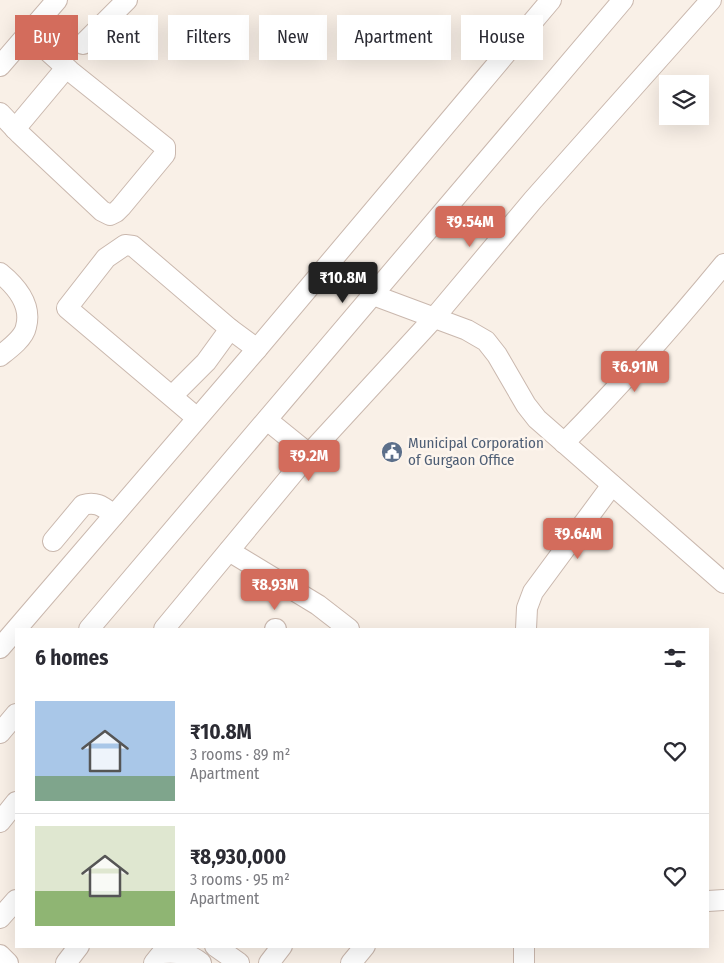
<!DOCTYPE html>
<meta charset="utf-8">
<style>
:root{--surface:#fff;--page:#f7f7f7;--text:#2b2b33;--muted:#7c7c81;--line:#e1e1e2;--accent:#d36c5c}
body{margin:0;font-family:"Fira Sans Condensed",sans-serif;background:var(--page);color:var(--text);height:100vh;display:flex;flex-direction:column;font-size:19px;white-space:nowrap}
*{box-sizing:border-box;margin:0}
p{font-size:16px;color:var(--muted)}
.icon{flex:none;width:28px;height:28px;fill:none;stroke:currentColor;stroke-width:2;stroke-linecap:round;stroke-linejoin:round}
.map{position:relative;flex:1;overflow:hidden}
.details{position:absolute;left:15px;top:628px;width:694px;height:320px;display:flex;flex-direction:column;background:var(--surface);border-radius:0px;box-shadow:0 5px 20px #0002}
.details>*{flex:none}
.banner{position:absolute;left:15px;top:15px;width:695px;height:45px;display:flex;gap:10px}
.tools{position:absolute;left:659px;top:75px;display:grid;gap:10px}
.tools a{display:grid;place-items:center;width:50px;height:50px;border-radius:0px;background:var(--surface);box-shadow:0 5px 20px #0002;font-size:25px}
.price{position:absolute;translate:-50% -42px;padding:0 11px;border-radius:5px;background:var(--accent);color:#fff;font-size:16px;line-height:32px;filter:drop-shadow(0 1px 2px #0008)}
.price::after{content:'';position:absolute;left:50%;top:30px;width:15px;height:11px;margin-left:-8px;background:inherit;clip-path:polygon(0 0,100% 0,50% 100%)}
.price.selected{background:#222;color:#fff}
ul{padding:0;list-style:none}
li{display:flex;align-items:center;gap:15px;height:125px;padding:0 20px}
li+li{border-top:1px solid var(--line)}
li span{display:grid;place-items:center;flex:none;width:140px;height:100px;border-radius:0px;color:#555}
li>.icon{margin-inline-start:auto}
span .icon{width:60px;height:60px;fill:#fffc;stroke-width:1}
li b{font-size:21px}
h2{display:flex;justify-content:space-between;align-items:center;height:60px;padding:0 20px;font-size:21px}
.chip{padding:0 18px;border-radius:0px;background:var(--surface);box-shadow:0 5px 20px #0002;font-size:18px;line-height:45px}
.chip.selected{background:var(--accent);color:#fff}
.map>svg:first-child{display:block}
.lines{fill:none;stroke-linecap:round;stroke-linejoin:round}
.minor-casing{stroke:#cab8ae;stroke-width:22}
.minor{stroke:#fff;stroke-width:20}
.labels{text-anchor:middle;stroke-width:5;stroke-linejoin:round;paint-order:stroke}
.service-label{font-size:15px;fill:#4e5e75;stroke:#fdf5ed;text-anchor:start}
</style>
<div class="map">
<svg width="724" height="963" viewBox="0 0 724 963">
<rect width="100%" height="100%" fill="#f9f0e7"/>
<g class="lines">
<g class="minor-casing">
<g id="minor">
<polyline points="83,44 127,0"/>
<polyline points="0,66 57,0"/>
<polyline points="0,113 20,134 102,211 110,215 116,212 121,207 165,154 165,147 70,71 28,33"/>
<polyline points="15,129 66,68"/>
<path d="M0,273C16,286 32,305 26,327C24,338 9,349 0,356"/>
<polyline points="373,295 467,330 486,341 497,355 526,405 537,419 724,583"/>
<polyline points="173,395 206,362 230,329"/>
<polyline points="197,418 67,308 106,258 125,245 133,246 230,329 257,349"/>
<polyline points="267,420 309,454"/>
<path d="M564,443C620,386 673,326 724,264"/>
<path d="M53,541L83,505C97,501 103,507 114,515"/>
<polyline points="229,551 318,605 349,629"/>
<polyline points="89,629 623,0"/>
<polyline points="164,629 309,454 434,318 533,200 711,0"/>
<polyline points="275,629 276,629"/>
<polyline points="526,629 527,608 533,592 612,485"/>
<polyline points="0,648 257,349 551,0"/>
<polyline points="0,733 16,714"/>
<polyline points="0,822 16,802"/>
<polyline points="708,901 724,900"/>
<polyline points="0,918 16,900"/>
<polyline points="215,946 239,963"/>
<polyline points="524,946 524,963"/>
<polyline points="0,955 8,963"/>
<polyline points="66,963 79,946"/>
<path d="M154,963L162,953C178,952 189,953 201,963"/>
<polyline points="269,963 282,946"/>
<polyline points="351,963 365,946"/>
</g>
</g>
<use href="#minor" class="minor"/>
</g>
<defs>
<g id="civic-disc" transform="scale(1.125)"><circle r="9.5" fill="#5c6f8a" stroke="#fdf5ed"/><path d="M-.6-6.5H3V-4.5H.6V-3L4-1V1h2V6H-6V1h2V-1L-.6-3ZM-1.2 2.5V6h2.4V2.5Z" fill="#fff"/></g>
</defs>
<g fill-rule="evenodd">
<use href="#civic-disc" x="392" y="452"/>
</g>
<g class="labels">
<g class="service-label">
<text x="408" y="448">Municipal Corporation<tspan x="408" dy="17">of Gurgaon Office</tspan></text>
</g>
</g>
</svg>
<div class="tools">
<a><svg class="icon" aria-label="layers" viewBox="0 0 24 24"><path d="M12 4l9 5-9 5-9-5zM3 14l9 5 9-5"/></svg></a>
</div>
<b class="price" style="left:470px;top:248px">₹9.54M</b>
<b class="price selected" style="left:343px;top:304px">₹10.8M</b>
<b class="price" style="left:635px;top:393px">₹6.91M</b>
<b class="price" style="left:309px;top:482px">₹9.2M</b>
<b class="price" style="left:578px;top:560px">₹9.64M</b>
<b class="price" style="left:275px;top:611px">₹8.93M</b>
<div class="banner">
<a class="chip selected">Buy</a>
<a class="chip">Rent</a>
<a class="chip">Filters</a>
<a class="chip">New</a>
<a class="chip">Apartment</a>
<a class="chip">House</a>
</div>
<section class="details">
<h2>6 homes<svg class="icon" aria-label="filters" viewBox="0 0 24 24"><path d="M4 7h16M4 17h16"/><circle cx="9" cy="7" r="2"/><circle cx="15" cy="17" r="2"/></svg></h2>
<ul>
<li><span style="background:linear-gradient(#a9c7e8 75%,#7fa58c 0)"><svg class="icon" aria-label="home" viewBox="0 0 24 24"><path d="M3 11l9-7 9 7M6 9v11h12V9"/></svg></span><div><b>₹10.8M</b><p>3 rooms · 89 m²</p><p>Apartment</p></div><svg class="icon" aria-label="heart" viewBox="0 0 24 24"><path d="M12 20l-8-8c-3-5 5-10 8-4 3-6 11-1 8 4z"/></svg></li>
<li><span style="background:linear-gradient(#dfe7d0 65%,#8fb573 0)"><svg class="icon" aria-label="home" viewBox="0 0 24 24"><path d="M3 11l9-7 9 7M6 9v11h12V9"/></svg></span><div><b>₹8,930,000</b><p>3 rooms · 95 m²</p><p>Apartment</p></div><svg class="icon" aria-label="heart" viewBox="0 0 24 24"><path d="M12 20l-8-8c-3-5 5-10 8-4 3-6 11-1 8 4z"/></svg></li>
</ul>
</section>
</div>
